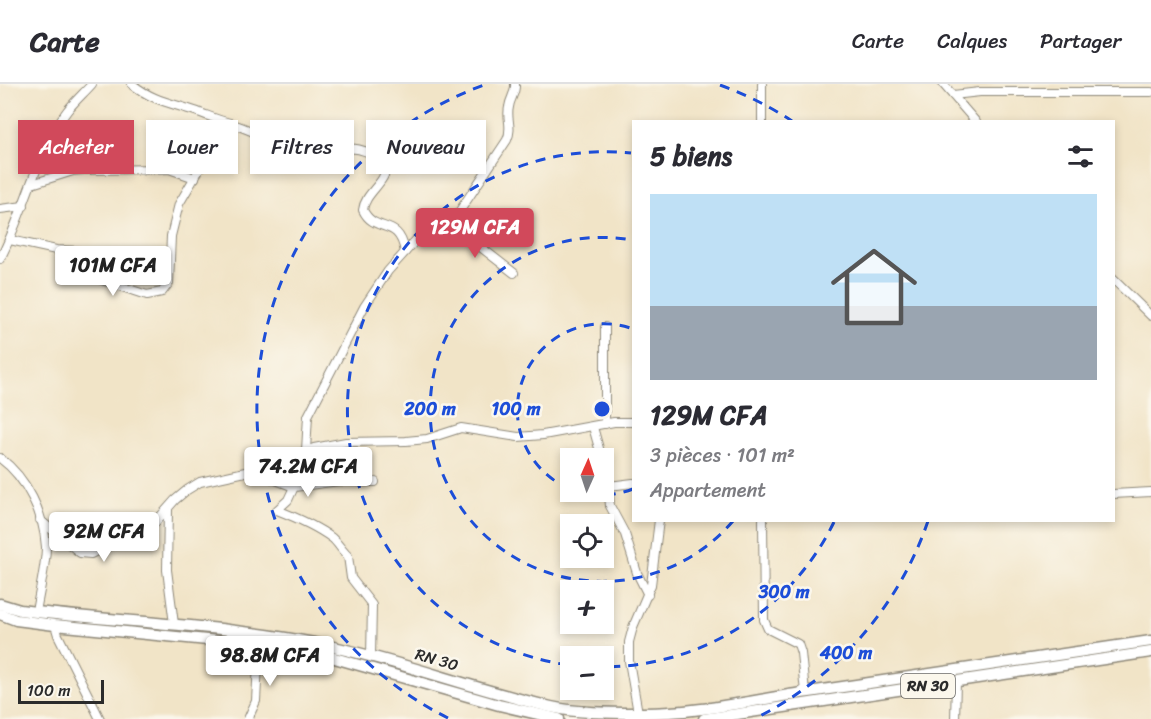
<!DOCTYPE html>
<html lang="fr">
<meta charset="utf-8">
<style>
:root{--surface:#fff;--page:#f7f7f7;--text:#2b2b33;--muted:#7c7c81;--line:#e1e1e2;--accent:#d1495b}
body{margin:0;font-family:Sriracha,sans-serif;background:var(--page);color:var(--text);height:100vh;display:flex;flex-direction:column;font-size:22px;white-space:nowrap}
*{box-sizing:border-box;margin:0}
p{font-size:20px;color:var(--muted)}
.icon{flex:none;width:33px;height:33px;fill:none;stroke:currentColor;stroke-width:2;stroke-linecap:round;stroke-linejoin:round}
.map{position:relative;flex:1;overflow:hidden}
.drawer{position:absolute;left:632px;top:36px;width:483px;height:402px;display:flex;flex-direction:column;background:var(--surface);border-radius:0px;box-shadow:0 3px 9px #0003}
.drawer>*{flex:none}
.hud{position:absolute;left:18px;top:36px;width:524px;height:54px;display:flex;gap:12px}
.needle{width:39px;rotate:3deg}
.tools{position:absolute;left:560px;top:364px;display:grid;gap:12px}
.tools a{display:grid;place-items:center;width:54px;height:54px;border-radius:0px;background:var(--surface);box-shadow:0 3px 9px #0003;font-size:30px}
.scale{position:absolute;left:18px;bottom:15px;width:86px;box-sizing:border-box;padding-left:6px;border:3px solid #2b2b2b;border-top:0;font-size:16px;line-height:21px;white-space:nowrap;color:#2b2b2b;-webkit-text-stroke:4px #fbf7ec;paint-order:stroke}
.price{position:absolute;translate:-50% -51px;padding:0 14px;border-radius:6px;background:#fff;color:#222;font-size:20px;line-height:39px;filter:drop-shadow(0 2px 3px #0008)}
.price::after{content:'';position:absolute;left:50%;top:36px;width:18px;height:14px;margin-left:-9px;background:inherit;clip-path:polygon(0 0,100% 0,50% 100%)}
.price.selected{background:var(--accent);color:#fff}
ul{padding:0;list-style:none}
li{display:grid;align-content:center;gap:12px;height:318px;padding:0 18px}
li+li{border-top:2px solid var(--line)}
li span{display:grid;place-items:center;height:186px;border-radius:0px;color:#555}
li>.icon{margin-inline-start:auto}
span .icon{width:108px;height:108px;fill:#fffc;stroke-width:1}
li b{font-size:26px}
h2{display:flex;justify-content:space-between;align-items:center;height:72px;padding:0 18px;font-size:26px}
.pill{padding:0 21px;border-radius:0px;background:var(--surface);box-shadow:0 3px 9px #0003;font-size:21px;line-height:54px}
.pill.selected{background:var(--accent);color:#fff}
header{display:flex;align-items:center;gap:36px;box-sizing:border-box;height:84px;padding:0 30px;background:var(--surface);border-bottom:2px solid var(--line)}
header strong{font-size:28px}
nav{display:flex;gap:33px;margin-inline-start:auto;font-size:21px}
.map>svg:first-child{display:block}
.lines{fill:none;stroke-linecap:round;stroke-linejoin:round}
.minor-casing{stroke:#8e8879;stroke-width:10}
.major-casing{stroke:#8e8879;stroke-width:13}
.minor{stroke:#fff;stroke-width:8}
.major{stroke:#fff;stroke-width:10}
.ring{fill:none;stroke:#1d4ed8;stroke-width:3;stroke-dasharray:10 8}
.labels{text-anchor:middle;stroke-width:5;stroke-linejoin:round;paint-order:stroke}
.shield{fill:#fbf7ec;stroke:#696865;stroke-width:1.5}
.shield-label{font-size:15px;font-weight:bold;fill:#2b2b2b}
.street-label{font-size:16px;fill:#2b2b2b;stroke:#fbf7ec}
.centre{fill:#1d4ed8;stroke:#fbf7ec;stroke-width:3}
.ring-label{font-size:18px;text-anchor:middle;font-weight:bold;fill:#1d4ed8;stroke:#fbf7ec;stroke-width:5;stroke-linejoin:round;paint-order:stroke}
</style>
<header>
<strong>Carte</strong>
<nav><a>Carte</a><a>Calques</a><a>Partager</a></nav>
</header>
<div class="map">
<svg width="1151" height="635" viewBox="0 0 1151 635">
<rect width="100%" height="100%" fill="#fbf7ec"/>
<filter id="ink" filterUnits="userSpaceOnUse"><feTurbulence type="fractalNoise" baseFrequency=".0167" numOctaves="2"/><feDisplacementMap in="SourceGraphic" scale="12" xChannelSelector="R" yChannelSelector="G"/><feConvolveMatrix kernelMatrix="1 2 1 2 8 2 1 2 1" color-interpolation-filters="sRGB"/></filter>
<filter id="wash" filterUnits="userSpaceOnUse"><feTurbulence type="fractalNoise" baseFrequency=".008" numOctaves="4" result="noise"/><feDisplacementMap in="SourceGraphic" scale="24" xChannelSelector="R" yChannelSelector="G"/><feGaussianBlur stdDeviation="1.35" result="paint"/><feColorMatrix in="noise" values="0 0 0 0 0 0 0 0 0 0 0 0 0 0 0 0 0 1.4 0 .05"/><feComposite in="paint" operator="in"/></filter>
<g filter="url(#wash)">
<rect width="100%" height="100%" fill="#f1e4c7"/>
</g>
<g filter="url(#ink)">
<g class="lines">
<g class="minor-casing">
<g id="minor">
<path d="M132,0C153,17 171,19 195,27C207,31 217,36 230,39C255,47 278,61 304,66C338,71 355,52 386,81C387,99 365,108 363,126C375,151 399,132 405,168"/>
<polyline points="943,0 976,38"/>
<polyline points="953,11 980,8 1151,8"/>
<polyline points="762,38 762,0"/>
<polyline points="32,100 73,87 84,86 169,85 195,94"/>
<polyline points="0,125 24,122"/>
<polyline points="451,140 514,189"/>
<polyline points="10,156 56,166 81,167 85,170 84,186 87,191 147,211 162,208 169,199 171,152 179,120 206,74 218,37"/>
<path d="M0,175C24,130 37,66 67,27C74,18 84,9 92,0"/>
<polyline points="1113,195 1151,232"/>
<polyline points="605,243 605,340"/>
<polyline points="593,343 602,375"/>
<path d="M306,366L308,332L364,223L388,187L416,156L425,150L443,145L451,140L507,56C513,43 506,35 509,23C510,14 516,9 515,0"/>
<path d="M0,374C27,394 44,430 46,463C46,481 39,509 36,528"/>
<polyline points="603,379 608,398 610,422 625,450 637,489 648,511"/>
<polyline points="259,385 268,393 294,403 339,397 375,398"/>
<polyline points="609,402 633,399"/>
<path d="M294,403L288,416L277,426C295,433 316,442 332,454C338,459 342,467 348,472L351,494L372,521L371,572"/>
<polyline points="1113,410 1151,408"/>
<polyline points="168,426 167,486 174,540"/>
<polyline points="40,436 80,469 91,470 111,460 144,451 175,416 187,406 200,398 259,385 314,364 346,358 406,357 427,355 461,344 518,353 543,351 614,338 633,338"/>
<polyline points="763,436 764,536 768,545 798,560 801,569 805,608"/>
<polyline points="55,541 58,551 100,635"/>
<polyline points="638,629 629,577 629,558 633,543 651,501 659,436"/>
<polyline points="248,635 256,617 259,561"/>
<polyline points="955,635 956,598"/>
</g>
</g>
<g class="major-casing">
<g id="major">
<path d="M0,520L20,526C122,539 228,540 329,562C404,578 476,606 551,623C578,629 610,629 637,629C696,630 752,616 809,608C923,592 1037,575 1151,557"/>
<polyline points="0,530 16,536 55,541 279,563 324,571 499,621 559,635"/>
<polyline points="704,635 1151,568"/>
</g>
</g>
<use href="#minor" class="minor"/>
<use href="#major" class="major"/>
</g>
</g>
<g class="ring">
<path d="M633 405A86 86 0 0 1 580 408M570 405A86 86 0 0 1 633 245"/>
<path d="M733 437A172 172 0 1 1 632 156"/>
<path d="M834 438A258 258 0 0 1 604 583M568 581A258 258 0 0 1 631 69"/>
<path d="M928 437A345 345 0 0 1 756 634M448 634A345 345 0 0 1 484 1M720 1A345 345 0 0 1 792 37"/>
</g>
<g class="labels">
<rect class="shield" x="901" y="590" width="54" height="24" rx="4.5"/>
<g class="shield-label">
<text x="928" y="607">RN 30</text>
</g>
<g class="street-label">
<text transform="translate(437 575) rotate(16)" y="6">RN 30</text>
</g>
</g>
<circle cx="602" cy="325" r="9" class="centre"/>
<g class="ring-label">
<text x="430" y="331">200 m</text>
<text x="516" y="331">100 m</text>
<text x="784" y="514">300 m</text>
<text x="846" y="575">400 m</text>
</g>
</svg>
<div class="tools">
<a><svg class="needle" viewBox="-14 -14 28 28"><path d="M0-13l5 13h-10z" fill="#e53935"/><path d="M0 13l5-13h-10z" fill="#7c7c81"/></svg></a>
<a><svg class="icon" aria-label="locate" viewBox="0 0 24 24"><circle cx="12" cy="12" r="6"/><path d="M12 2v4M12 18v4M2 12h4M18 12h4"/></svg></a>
<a>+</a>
<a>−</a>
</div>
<div class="scale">100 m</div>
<b class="price selected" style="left:475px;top:175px">129M CFA</b>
<b class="price" style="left:113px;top:213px">101M CFA</b>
<b class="price" style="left:308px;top:414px">74.2M CFA</b>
<b class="price" style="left:104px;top:479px">92M CFA</b>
<b class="price" style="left:270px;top:603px">98.8M CFA</b>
<div class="hud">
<a class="pill selected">Acheter</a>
<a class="pill">Louer</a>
<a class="pill">Filtres</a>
<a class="pill">Nouveau</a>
</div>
<section class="drawer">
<h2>5 biens<svg class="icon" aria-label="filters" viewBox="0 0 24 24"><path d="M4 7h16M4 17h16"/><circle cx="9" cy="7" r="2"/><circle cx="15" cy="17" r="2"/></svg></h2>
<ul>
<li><span style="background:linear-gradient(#bfe0f5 60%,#9aa5b1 0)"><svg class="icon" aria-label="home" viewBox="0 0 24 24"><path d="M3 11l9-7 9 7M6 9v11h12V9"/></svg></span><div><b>129M CFA</b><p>3 pièces · 101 m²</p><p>Appartement</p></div></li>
</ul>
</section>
</div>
